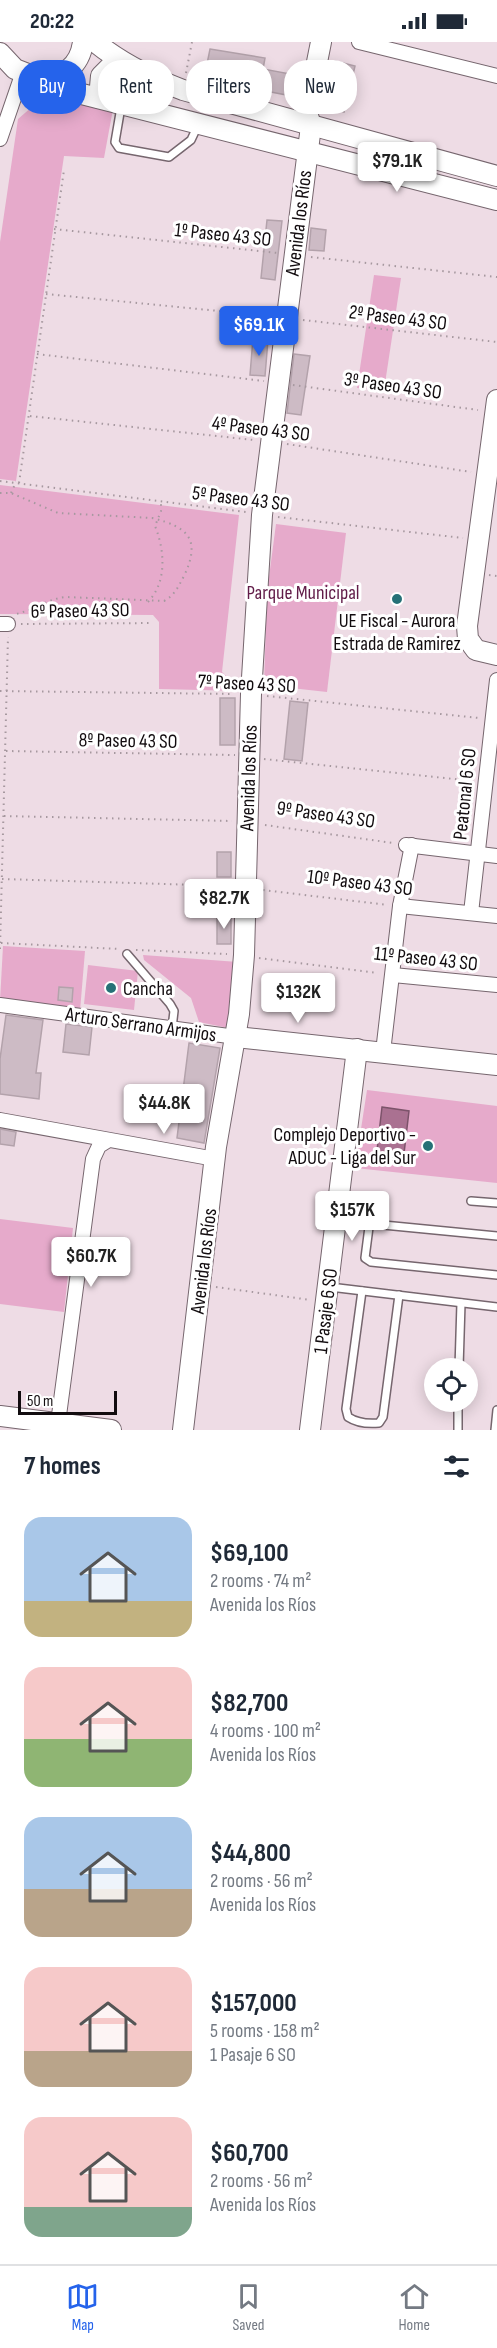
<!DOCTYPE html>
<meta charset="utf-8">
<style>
:root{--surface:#fff;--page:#f6f6f7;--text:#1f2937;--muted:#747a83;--line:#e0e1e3;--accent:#2563eb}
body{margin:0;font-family:"Sofia Sans Condensed",sans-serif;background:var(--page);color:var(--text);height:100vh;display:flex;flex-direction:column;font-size:22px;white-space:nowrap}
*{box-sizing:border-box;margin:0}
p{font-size:20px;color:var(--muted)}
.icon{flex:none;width:33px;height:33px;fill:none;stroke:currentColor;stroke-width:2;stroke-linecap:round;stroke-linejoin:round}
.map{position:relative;height:1388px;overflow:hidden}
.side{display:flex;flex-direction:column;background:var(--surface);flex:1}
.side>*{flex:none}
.hud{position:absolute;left:18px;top:18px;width:462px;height:54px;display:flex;gap:12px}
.buttons{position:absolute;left:424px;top:1316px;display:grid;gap:12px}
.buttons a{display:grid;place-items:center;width:54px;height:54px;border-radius:50%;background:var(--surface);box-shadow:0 3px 15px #0003;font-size:30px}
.scale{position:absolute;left:18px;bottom:15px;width:99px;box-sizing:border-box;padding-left:6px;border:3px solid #120c0f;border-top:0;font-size:16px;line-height:21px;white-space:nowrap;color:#120c0f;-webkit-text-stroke:4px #fff;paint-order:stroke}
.price{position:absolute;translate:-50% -51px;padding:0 14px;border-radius:6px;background:#fff;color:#222;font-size:20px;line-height:39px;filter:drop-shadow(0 2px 3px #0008)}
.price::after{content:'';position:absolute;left:50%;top:36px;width:18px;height:14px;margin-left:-9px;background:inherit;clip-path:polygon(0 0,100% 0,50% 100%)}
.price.selected{background:var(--accent);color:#fff}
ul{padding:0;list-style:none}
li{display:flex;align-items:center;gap:18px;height:150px;padding:0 24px}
li span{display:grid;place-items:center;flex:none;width:168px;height:120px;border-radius:18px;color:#555}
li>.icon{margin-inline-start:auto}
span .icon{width:72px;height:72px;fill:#fffc;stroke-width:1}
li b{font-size:26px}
h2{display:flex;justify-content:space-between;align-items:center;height:72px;padding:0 24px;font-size:26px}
.tag{padding:0 21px;border-radius:24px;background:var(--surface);box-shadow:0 3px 15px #0003;font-size:21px;line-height:54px}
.tag.selected{background:var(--accent);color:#fff}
.status{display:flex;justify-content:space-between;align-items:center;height:42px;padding:0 30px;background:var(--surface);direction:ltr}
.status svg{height:16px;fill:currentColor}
.tab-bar{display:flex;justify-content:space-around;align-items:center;height:84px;border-top:2px solid var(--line);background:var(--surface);font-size:16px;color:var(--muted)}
.tab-bar a{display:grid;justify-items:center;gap:3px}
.tab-bar .selected{color:var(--accent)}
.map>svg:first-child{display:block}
.green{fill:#e6aacb}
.water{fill:#aa7191;stroke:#7c536a;stroke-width:1.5}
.building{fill:#cdbbc5;stroke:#b3a2ab;stroke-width:1.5}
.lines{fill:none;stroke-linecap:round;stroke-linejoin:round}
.lane-casing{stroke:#76666e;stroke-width:10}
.street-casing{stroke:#76666e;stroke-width:16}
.secondary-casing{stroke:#76666e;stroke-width:22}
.path{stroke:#a6989f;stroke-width:2;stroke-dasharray:1.5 4.5;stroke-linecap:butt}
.lane{stroke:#fff;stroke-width:7}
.street{stroke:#fff;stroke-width:14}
.secondary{stroke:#fff;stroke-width:20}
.poi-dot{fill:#267177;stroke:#fff;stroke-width:2}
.labels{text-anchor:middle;stroke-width:6;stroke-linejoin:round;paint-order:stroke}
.street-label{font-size:20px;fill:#120c0f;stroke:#fff}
.park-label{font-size:20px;fill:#611b48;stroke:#fff}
.poi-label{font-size:20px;fill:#120c0f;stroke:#fff}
</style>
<div class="status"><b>20:22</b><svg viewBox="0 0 49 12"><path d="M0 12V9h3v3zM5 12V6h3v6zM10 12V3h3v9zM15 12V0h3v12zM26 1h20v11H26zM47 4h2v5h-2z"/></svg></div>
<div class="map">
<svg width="497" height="1388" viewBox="0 0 497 1388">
<rect width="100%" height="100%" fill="#eedce5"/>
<g class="green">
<polygon points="47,52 113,67 104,116 64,114 16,439 0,437 0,200 18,77"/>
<polygon points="374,233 401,236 384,348 357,346"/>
<polygon points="0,443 239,473 222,630 242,649 159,647 159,580 153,573 0,572"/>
<polygon points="276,482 346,491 327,650 264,643 267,550"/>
<polygon points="3,904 85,909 80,969 0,959"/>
<polygon points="143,913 238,920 233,987 199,980 191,956 144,918"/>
<polygon points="88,923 138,929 134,968 84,962"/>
<polygon points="367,1048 497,1064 497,1141 355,1126"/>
<polygon points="0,1177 73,1186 64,1270 0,1262"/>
</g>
<polygon class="water" points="382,1065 409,1069 403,1120 376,1117"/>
<g class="building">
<polygon points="210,7 265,16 263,27 301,34 297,55 204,37"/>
<polygon points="335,19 355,24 344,70 323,64"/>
<polygon points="267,178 282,179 275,238 261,236"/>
<polygon points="311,186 326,188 324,209 309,208"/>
<polygon points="253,296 268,298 265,334 250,333"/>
<polygon points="294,312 310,314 301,373 287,371"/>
<rect x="220" y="656" width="15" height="47"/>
<polygon points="290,659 308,661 302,719 284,717"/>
<rect x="217" y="810" width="14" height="25"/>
<rect x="217" y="875" width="14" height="27"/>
<polygon points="59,945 73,946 72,960 58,958"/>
<polygon points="6,973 43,978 36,1031 41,1031 39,1057 0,1052 0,1017"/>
<polygon points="66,982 92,985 89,1013 63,1010"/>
<polygon points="189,1001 220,1006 204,1101 177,1096"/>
<polygon points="0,1087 16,1090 14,1104 0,1102"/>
</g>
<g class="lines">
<g class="lane-casing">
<g id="lane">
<polyline points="121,65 115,100 119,106 169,115 191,98 198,83"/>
<polyline points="127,912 170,962 174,969 172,986"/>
<polyline points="471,1159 497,1161"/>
<polyline points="497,1194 373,1182 369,1185 365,1216 371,1220 497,1233"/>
<polyline points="330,1245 497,1265"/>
<path d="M362,1249L346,1367L348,1375C357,1381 368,1382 379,1381L383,1375L399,1253"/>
<polyline points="459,1326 461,1261"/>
<polyline points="458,1388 458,1359"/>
<polyline points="495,1388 497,1368"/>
</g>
</g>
<g class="street-casing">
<g id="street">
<polyline points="359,0 497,34"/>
<polyline points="0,97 23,30"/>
<polyline points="0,582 8,582"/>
<polyline points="406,803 497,814"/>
<polyline points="400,864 497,874"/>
<polyline points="471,871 497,638"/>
<polyline points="393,933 497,943"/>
<polyline points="0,963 236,995"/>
<polyline points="383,1010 400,864 412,803"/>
<polyline points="0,1078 215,1117"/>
<polyline points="58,1381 93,1117 99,1104 107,1099"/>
</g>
</g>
<g class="secondary-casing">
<g id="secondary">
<path d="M95,0C122,22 151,36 183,48L497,134"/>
<polyline points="0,11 15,27 74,50 497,158"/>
<path d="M39,34C63,37 80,24 83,0"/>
<polyline points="99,56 101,34 117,18"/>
<polyline points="497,358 467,584 468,597 476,608 497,613"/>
<polyline points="236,995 497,1023"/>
<polyline points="0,1374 111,1388"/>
<polyline points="183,1388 216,1105 239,972 244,913 251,652 262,473 311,84 307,70 321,0"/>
<polyline points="310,1388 357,1007"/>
</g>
</g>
<g class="path">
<polyline points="186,31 192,0"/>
<polyline points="54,187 278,211"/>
<polyline points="311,215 497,235"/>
<polyline points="46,252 270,274"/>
<polyline points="303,278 497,300"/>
<polyline points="37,312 264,339"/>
<polyline points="293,343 478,368"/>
<polyline points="30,374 254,398"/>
<polyline points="287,402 471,430"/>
<polyline points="0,439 246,470"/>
<polyline points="19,441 64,128"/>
<path d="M0,451H11L58,471L152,476C189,485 201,498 184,534C178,545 175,553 164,559L66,555C47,557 34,568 16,572"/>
<polyline points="11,451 16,440"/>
<polyline points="278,475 463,496"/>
<polyline points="489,533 497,534"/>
<path d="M148,560C167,540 165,509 155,484L161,469V459"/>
<polyline points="21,582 153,581"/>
<polyline points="0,649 234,652"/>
<polyline points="267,654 479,676"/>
<polyline points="6,709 235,713"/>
<polyline points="264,717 473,739"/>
<polyline points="4,774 232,779"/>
<polyline points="265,783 393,801"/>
<polyline points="2,837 230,844"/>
<polyline points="263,848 388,863"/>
<polyline points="1,901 119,907"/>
<polyline points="0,907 8,595"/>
<polyline points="136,908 227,912"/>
<polyline points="259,916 378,931"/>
<polyline points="216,1245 311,1258"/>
</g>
<use href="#lane" class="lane"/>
<use href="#street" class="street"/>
<use href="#secondary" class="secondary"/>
</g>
<g class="poi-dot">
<circle cx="397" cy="557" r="6"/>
<circle cx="111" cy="946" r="6"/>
<circle cx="428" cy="1104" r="6"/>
</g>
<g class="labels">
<g class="street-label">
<text transform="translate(298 181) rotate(-83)" y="7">Avenida los Ríos</text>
<text transform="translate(223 192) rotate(6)" y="7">1º Paseo 43 SO</text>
<text transform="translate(398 275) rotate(7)" y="7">2º Paseo 43 SO</text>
<text transform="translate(393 343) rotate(8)" y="7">3º Paseo 43 SO</text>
<text transform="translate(261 386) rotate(7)" y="7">4º Paseo 43 SO</text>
<text transform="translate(241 456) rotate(7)" y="7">5º Paseo 43 SO</text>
<text transform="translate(80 568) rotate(-1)" y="7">6º Paseo 43 SO</text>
<text transform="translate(247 641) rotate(3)" y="7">7º Paseo 43 SO</text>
<text transform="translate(128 698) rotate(1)" y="7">8º Paseo 43 SO</text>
<text transform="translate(248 736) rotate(-88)" y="7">Avenida los Ríos</text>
<text transform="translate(464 752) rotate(-84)" y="7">Peatonal 6 SO</text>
<text transform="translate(326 772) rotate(8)" y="7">9º Paseo 43 SO</text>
<text transform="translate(360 840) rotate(7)" y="7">10º Paseo 43 SO</text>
<text transform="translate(426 916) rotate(6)" y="7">11º Paseo 43 SO</text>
<text transform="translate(141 982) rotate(8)" y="7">Arturo Serrano Armijos</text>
<text transform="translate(203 1219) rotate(-83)" y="7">Avenida los Ríos</text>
<text transform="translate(325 1269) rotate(-83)" y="7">1 Pasaje 6 SO</text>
</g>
<g class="park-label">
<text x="303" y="557">Parque Municipal</text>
</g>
<g class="poi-label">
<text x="397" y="585">UE Fiscal - Aurora<tspan x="397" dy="23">Estrada de Ramirez</tspan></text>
<text x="123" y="953" text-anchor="start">Cancha</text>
<text x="416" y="1099" text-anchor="end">Complejo Deportivo -<tspan x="416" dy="23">ADUC - Liga del Sur</tspan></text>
</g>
</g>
</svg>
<div class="buttons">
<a><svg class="icon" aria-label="locate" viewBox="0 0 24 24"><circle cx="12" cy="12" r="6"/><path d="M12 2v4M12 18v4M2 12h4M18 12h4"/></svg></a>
</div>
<div class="scale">50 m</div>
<b class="price" style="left:397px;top:151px">$79.1K</b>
<b class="price selected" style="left:259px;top:315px">$69.1K</b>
<b class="price" style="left:224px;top:888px">$82.7K</b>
<b class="price" style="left:298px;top:982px">$132K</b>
<b class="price" style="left:164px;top:1093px">$44.8K</b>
<b class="price" style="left:352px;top:1200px">$157K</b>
<b class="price" style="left:91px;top:1246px">$60.7K</b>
<div class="hud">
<a class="tag selected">Buy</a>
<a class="tag">Rent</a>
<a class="tag">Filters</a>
<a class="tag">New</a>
</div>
</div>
<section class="side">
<h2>7 homes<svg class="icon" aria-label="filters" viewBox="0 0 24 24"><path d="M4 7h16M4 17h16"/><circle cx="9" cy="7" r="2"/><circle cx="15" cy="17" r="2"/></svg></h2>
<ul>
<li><span style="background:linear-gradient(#a9c7e8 70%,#c2b280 0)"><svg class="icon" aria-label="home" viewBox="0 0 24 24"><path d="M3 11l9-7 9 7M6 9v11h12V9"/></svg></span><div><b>$69,100</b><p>2 rooms · 74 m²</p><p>Avenida los Ríos</p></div></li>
<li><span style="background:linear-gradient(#f6c9c9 60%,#8fb573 0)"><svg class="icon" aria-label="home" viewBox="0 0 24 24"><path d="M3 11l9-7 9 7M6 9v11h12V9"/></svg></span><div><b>$82,700</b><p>4 rooms · 100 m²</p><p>Avenida los Ríos</p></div></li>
<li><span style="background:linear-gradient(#a9c7e8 60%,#b9a48a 0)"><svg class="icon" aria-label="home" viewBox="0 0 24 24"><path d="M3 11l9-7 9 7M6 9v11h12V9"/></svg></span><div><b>$44,800</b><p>2 rooms · 56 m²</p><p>Avenida los Ríos</p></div></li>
<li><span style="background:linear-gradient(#f6c9c9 70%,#b9a48a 0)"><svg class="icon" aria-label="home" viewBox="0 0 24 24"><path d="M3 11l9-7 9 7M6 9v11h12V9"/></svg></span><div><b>$157,000</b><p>5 rooms · 158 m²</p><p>1 Pasaje 6 SO</p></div></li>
<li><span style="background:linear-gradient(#f6c9c9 75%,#7fa58c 0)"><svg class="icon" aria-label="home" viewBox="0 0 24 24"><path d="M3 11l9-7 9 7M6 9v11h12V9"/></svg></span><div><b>$60,700</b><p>2 rooms · 56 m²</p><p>Avenida los Ríos</p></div></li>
</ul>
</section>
<nav class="tab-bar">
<a class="selected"><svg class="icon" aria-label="map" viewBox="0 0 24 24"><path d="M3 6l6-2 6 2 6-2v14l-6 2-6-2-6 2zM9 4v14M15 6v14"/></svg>Map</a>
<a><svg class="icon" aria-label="saved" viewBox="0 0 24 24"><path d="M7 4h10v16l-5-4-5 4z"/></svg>Saved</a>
<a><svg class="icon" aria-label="home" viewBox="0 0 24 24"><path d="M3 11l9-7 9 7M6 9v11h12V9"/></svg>Home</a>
</nav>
